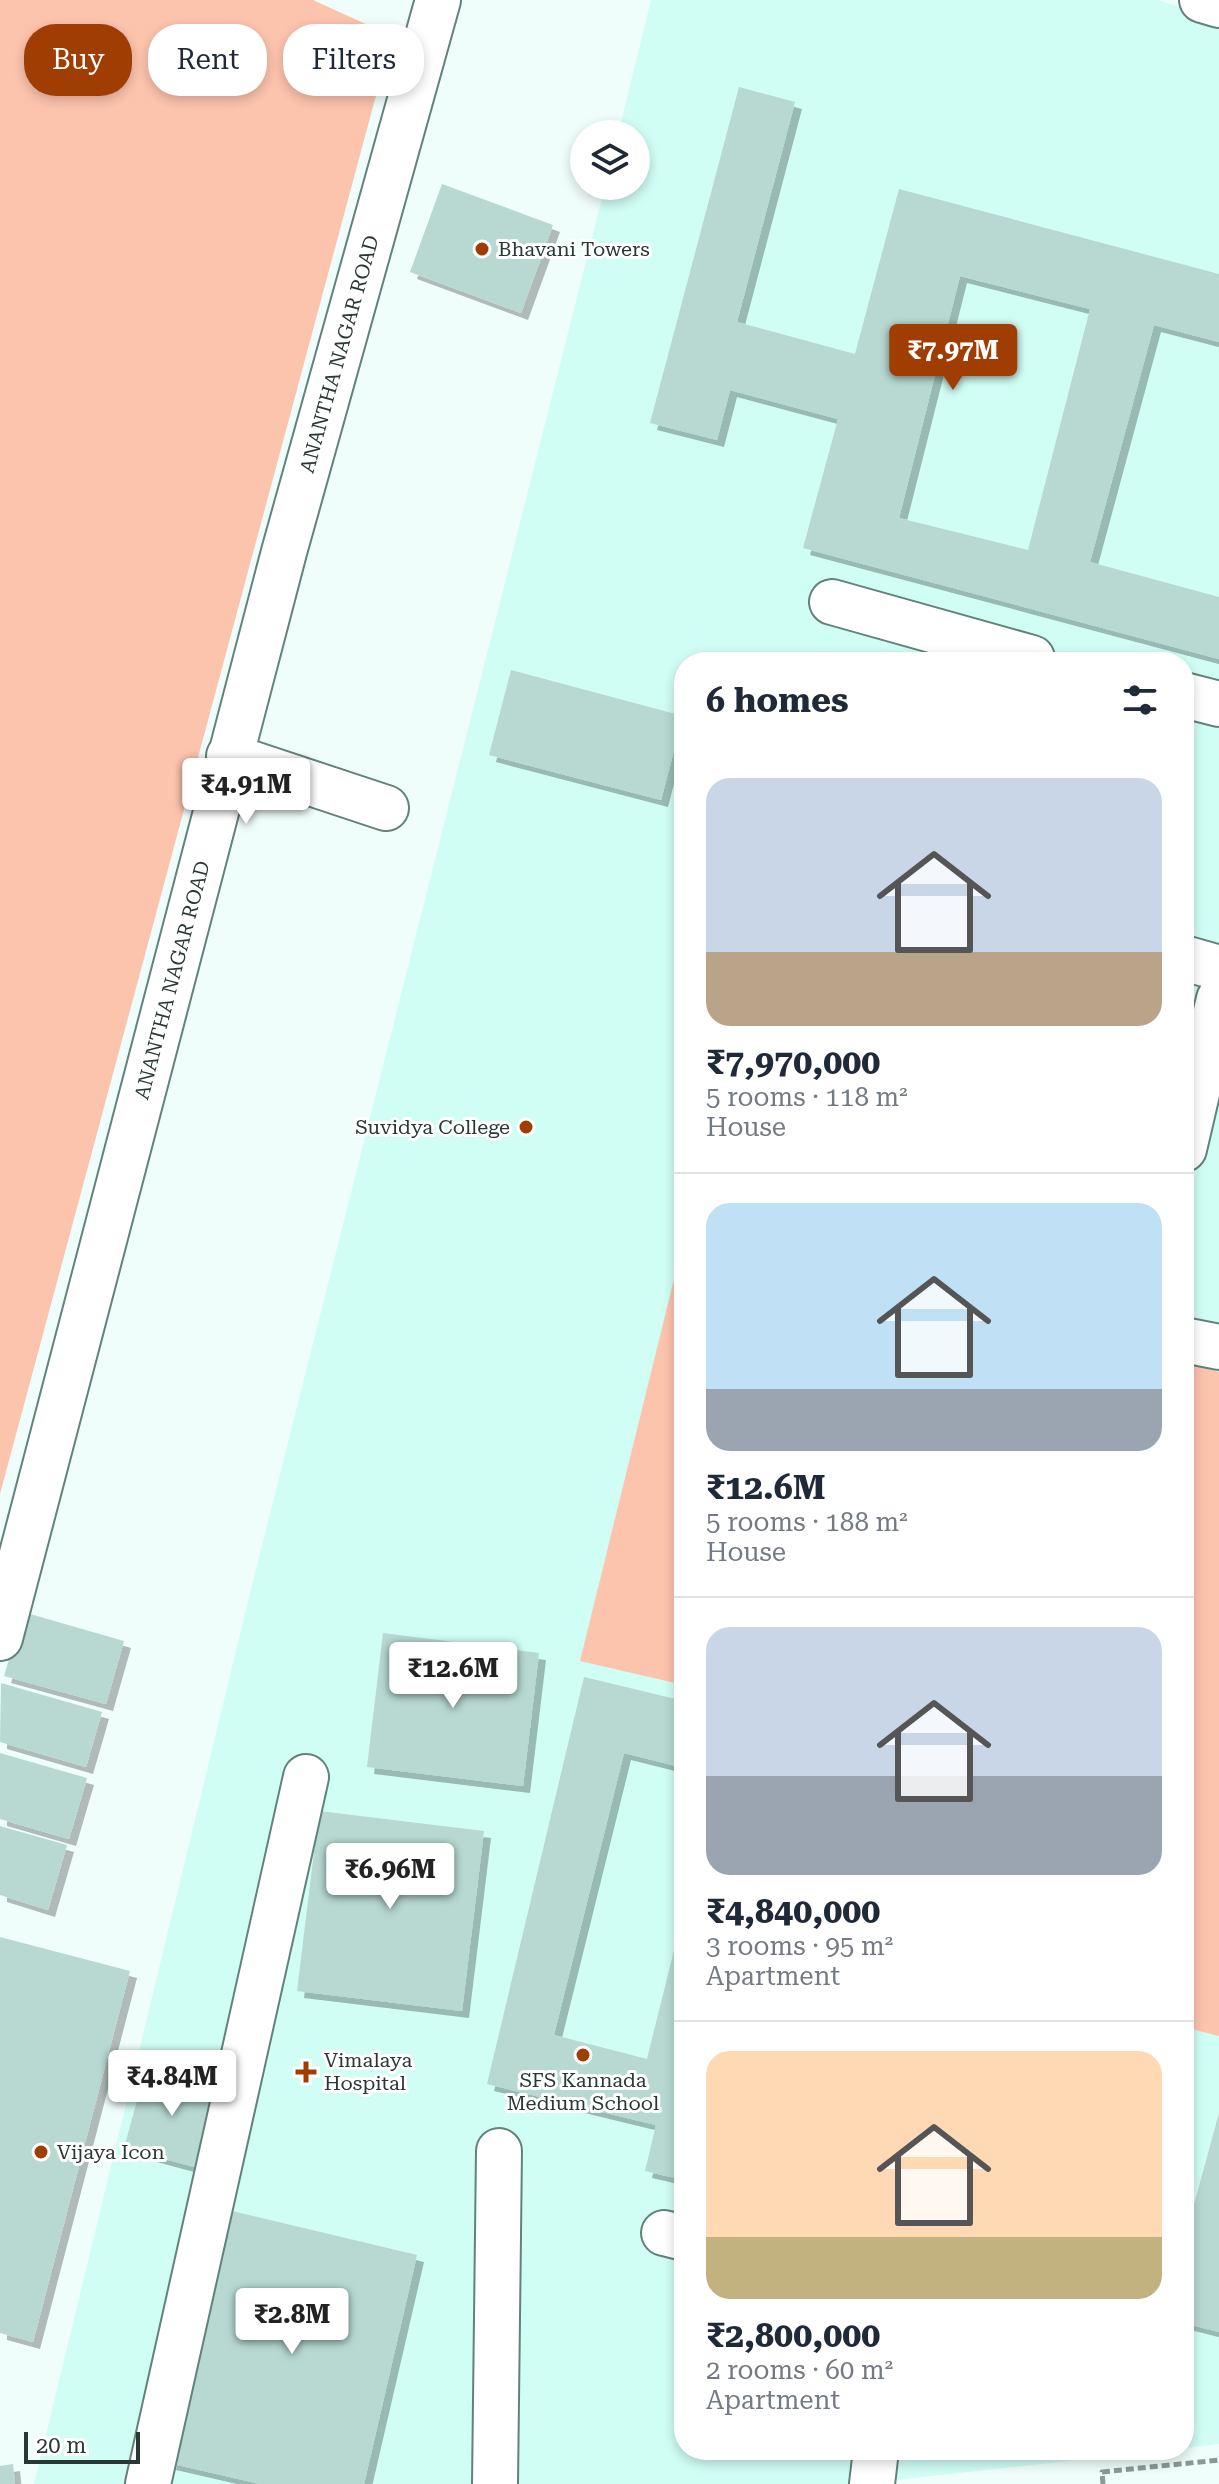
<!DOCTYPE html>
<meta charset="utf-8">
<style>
:root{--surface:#fff;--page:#f6f6f7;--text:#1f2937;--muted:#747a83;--line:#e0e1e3;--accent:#a03d03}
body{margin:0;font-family:"Roboto Serif",serif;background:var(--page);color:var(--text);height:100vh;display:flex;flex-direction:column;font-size:30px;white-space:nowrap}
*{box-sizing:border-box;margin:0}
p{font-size:26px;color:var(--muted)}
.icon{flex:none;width:44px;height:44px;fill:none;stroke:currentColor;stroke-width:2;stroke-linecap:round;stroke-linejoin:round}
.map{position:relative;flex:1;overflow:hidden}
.drawer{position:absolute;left:674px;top:652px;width:520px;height:1808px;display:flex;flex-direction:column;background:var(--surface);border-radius:32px;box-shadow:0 4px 12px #0003}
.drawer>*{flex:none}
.guide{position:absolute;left:24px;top:24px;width:530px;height:72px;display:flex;gap:16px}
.tools{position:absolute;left:570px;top:120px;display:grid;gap:16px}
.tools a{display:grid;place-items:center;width:80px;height:80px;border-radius:50%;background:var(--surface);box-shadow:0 4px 12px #0003;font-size:40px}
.scale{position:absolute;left:24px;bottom:20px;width:116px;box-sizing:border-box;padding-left:8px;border:4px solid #2a3835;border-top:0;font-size:22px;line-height:28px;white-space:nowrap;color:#2a3835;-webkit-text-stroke:6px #fff;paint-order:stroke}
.price{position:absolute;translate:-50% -68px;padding:0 18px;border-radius:8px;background:#fff;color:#222;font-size:26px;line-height:52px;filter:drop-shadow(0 2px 4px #0008)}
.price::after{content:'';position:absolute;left:50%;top:48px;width:24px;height:18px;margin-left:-12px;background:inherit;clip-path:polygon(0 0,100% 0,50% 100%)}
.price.current{background:var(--accent);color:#fff}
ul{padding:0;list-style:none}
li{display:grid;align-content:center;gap:16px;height:424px;padding:0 32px}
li+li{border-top:2px solid var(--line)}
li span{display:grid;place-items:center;height:248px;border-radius:24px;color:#555}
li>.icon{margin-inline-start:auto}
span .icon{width:144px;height:144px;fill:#fffc;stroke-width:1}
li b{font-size:34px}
h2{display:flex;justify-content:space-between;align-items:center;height:96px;padding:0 32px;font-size:34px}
.chip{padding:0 28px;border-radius:32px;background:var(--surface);box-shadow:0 4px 12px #0003;font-size:28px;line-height:72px}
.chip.current{background:var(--accent);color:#fff}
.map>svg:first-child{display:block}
.built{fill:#d0fdf4}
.green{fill:#fcc3ad}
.building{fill:#b7d9d2;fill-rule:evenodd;filter:url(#shadow)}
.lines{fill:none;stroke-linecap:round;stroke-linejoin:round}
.minor-casing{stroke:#62827c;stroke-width:48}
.path{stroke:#8b9996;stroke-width:5;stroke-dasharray:8 4;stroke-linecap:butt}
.minor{stroke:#fff;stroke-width:44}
.poi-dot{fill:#a03d03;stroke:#fff;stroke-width:3}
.labels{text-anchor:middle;stroke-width:6;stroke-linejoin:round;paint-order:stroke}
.poi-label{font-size:20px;fill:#2a3835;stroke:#fff;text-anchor:start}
.street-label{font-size:20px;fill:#2a3835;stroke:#fff}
</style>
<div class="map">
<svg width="1219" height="2484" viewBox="0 0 1219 2484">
<defs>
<filter id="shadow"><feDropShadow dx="7" dy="7" stdDeviation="0" flood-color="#0004"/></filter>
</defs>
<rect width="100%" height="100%" fill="#f0fefb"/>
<polygon class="built" points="651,0 1158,0 1219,20 1219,2444 1184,2448 1184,662 684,662 684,2450 1169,2450 860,2484 34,2484 250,1593 605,186 636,186 636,134 618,134"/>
<g class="green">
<polygon points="0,0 313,0 392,36 0,1494"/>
<polygon points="677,1267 684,1267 684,1685 580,1661"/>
<polygon points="1184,1362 1219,1372 1219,2036 1184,2027"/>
</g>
<g class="building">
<path d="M739,87L795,102L737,322L855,354L899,189L1219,274V342L1154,325L1090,562L1219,597V659L803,548L838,419L730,390L717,440L650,423ZM960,276L1090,309L1028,550L899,518Z"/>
<polygon points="442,184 553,225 521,313 410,272"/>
<polygon points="511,670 683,716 661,800 489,755"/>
<polygon points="23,1612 124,1641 106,1704 4,1676"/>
<polygon points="383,1633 539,1653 523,1786 367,1767"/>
<polygon points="584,1677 684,1701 684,1768 624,1753 554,2035 647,2059 678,1934 684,1935 684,2180 645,2171 656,2125 487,2084"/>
<polygon points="1,1683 102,1712 86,1767 0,1742"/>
<polygon points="0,1753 87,1778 69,1839 0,1819"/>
<polygon points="319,1811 484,1831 462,2011 297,1991"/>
<polygon points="0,1826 67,1845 48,1910 0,1895"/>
<polygon points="0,1937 130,1971 33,2342 0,2333"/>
<polygon points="146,2068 219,2087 198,2168 124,2148"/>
<polygon points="1219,2113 1219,2332 1184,2323 1184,2241"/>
<polygon points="228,2210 417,2255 364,2484 260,2484 169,2463"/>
<polygon points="13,2464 15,2484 0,2484 0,2466"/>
</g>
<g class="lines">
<g class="minor-casing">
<g id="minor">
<polyline points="1202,0 1219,5"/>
<polyline points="832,602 1032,658 1031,662"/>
<polyline points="1184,695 1219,704"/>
<polyline points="229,756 386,808"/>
<polyline points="1184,958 1219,968"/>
<polyline points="1184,1149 1219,999"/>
<polyline points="1184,1340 1219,1347"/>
<path id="s1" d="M0,1638L284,552L438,0"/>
<polyline points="664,2233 684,2238"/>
<polyline points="148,2484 306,1777"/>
<polyline points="495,2484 499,2151"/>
<polyline points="872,2484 876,2450"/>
</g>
</g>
<polyline class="path" points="1103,2484 1102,2472 1219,2460"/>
<use href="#minor" class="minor"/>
</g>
<g class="poi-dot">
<circle cx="482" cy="249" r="8"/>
<circle cx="526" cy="1127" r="8"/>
<circle cx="583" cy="2055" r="8"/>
<path d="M302 2060h8v8h8v8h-8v8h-8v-8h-8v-8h8z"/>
<circle cx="41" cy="2152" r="8"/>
</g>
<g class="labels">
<g class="poi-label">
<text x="498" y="256">Bhavani Towers</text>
<text x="510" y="1134" text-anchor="end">Suvidya College</text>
<text x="324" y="2067">Vimalaya<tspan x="324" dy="23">Hospital</tspan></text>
<text x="583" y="2087" text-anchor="middle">SFS Kannada<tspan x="583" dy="23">Medium School</tspan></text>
<text x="57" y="2159">Vijaya Icon</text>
</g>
<g class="street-label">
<text dy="7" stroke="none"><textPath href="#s1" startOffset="1328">ANANTHA NAGAR ROAD</textPath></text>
<text dy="7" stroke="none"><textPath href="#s1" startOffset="680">ANANTHA NAGAR ROAD</textPath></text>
</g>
</g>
</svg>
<div class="tools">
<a><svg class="icon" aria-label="layers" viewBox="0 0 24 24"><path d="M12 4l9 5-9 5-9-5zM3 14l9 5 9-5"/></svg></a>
</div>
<div class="scale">20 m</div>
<b class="price current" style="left:953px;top:392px">₹7.97M</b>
<b class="price" style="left:246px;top:826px">₹4.91M</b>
<b class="price" style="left:453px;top:1710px">₹12.6M</b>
<b class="price" style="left:390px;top:1911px">₹6.96M</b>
<b class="price" style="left:172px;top:2118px">₹4.84M</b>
<b class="price" style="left:292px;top:2356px">₹2.8M</b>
<div class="guide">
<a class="chip current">Buy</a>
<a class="chip">Rent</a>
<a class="chip">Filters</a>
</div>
<section class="drawer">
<h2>6 homes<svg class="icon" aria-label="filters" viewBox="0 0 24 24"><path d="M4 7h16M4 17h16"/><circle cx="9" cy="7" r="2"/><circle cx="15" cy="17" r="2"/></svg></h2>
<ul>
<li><span style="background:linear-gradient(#c9d6e8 70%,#b9a48a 0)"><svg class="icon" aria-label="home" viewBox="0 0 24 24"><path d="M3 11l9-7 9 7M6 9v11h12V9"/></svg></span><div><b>₹7,970,000</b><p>5 rooms · 118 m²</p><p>House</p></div></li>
<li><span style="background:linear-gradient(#bfe0f5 75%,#9aa5b1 0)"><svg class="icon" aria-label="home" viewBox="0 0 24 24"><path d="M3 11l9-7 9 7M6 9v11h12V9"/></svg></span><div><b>₹12.6M</b><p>5 rooms · 188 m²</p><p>House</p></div></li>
<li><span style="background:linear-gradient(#c9d6e8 60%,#9aa5b1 0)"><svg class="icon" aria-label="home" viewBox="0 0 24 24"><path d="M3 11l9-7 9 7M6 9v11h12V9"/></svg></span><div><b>₹4,840,000</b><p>3 rooms · 95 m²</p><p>Apartment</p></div></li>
<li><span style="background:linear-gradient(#ffd9b3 75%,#c2b280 0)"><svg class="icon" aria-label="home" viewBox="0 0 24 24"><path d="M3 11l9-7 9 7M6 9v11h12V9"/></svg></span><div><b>₹2,800,000</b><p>2 rooms · 60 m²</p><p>Apartment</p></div></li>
</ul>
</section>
</div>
